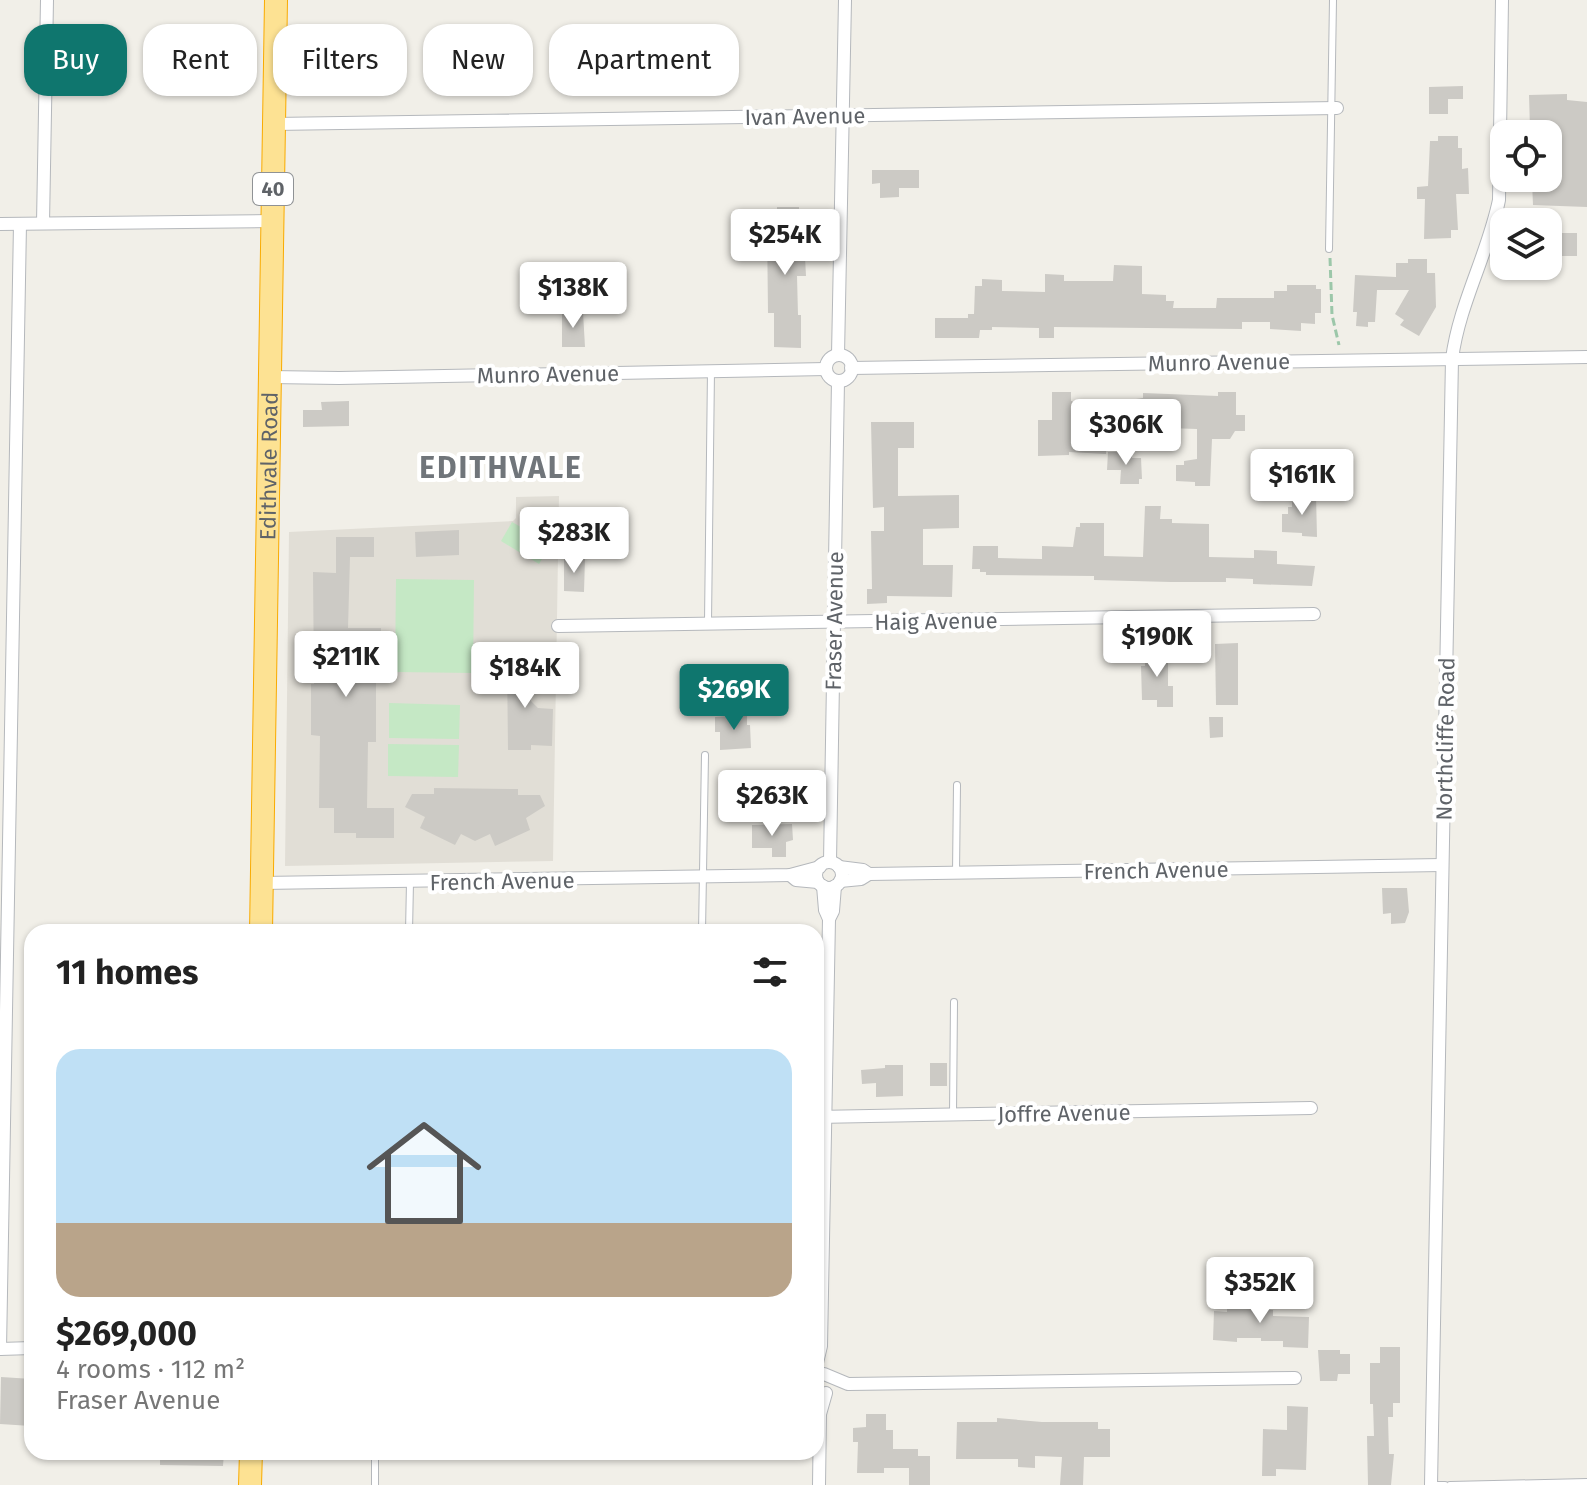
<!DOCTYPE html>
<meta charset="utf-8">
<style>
:root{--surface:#fff;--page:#f2f2f2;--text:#222;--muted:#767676;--accent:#0f766e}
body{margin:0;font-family:"Fira Sans",sans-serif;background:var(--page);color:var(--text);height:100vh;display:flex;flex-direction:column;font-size:30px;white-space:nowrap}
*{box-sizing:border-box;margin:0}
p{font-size:26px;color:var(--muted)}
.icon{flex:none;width:44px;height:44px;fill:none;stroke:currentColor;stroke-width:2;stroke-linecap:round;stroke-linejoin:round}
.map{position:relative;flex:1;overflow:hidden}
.drawer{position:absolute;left:24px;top:924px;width:800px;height:536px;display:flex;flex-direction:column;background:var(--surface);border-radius:24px;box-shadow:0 2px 6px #0004}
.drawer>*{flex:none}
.hud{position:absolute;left:24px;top:24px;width:800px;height:72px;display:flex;gap:16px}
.buttons{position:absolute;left:1490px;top:120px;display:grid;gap:16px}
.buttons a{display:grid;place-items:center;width:72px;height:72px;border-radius:16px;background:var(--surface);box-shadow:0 2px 6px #0004;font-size:40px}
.price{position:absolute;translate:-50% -68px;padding:0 18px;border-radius:8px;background:#fff;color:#222;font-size:26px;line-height:52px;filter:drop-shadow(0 2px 4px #0008)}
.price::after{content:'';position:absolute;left:50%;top:48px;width:24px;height:18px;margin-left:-12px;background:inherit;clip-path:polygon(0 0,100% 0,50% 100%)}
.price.selected{background:var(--accent);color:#fff}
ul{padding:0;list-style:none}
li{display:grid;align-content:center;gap:16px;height:424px;padding:0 32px}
li span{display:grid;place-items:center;height:248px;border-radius:24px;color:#555}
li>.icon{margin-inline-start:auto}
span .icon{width:144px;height:144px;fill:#fffc;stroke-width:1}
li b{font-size:34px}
h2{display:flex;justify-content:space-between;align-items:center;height:96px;padding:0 32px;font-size:34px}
.chip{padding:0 28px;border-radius:24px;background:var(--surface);box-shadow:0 2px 6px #0004;font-size:28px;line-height:72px}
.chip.selected{background:var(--accent);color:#fff}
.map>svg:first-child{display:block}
.education{fill:#e1ded6}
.green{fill:#c5e8c5}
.building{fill:#cccac5}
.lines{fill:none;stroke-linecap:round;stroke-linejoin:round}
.lane-casing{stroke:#b5b8bc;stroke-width:8}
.street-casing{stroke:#b5b8bc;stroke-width:14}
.highway-casing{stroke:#f9ab00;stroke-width:24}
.path{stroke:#9cc7a9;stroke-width:3;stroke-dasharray:8 4;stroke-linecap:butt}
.lane{stroke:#fff;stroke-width:6}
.street{stroke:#fff;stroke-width:12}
.highway{stroke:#fde293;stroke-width:22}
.labels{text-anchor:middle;stroke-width:8;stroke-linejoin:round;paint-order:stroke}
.shield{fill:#fff;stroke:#8f9295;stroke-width:2}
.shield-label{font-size:20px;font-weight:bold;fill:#5f6368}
.street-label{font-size:22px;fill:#5f6368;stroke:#fff}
.district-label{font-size:30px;font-weight:bold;letter-spacing:2px;fill:#70757a;stroke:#fff}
</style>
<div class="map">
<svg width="1587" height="1485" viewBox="0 0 1587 1485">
<rect width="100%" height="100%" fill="#f1efe8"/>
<polygon class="education" points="559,496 553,861 285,866 289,532 513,521 516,518 516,497"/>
<g class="green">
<polygon points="512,522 551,544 539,564 501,541"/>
<polygon points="396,579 474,580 473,673 395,672"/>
<polygon points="389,703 460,705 459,739 389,738"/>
<polygon points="388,744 459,745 458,777 388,776"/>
</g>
<g class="building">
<polygon points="1463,86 1463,99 1448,99 1448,114 1429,114 1429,87"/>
<polygon points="1567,94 1567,100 1587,102 1587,207 1533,205 1532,182 1551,182 1551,158 1548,158 1548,129 1530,129 1529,95"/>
<polygon points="1438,136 1458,136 1458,148 1462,148 1462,169 1468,168 1469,194 1456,194 1458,230 1451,230 1451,238 1424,239 1425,199 1417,199 1417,187 1428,186 1430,141 1438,141"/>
<polygon points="872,170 919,170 919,188 899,188 899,197 880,198 880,183 872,184"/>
<polygon points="777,207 799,207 800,257 805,257 806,276 797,276 798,315 801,315 801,348 774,347 774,313 768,313 767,223 777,222"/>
<rect x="1548" y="233" width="29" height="23"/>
<polygon points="1408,259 1427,259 1427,273 1435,273 1436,307 1419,336 1400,325 1404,320 1395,314 1409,290 1377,290 1375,322 1368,322 1368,327 1356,326 1357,312 1353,312 1355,275 1396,277 1396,263 1408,263"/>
<polygon points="1114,265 1142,266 1142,294 1166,295 1166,301 1174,301 1173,308 1216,308 1217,298 1274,298 1274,291 1287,291 1287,285 1316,285 1316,289 1321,289 1321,313 1315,313 1315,324 1301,323 1301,331 1270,329 1270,322 1242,322 1242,329 1054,327 1054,338 1039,338 1039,328 992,327 992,330 980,330 979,338 935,338 935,318 968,318 968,314 974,314 975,286 982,286 982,279 1002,280 1002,291 1045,292 1045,274 1064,275 1064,281 1113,281"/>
<polygon points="562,311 583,312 585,347 562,347"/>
<polygon points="1052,392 1071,392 1071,401 1115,402 1143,398 1143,393 1218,396 1218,392 1236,392 1236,415 1245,415 1245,431 1235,431 1230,439 1212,439 1210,486 1195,486 1195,482 1176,481 1176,465 1184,465 1184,461 1197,459 1197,429 1107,426 1106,454 1069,452 1069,455 1038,456 1038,420 1052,420"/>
<polygon points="349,401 349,426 303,427 303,410 322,410 321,402"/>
<polygon points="871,422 914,422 914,448 898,448 898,496 959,495 959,528 923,529 923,565 953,565 952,597 887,596 887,603 867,604 867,589 872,589 871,531 884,531 884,507 873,508"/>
<polygon points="1108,452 1132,452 1132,458 1141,458 1142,479 1139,479 1139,484 1120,484 1121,470 1107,470"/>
<polygon points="1303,494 1316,494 1317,537 1302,536 1302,533 1282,532 1282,514 1288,514 1288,507 1292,507 1292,502 1303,503"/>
<polygon points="1145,506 1161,506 1160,519 1172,519 1172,523 1209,524 1209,557 1254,558 1254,550 1277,551 1277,564 1315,566 1312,586 1253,584 1253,579 1226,578 1226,582 1171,582 1094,580 1094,576 986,575 986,572 980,572 980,569 972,569 973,546 998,546 998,558 1042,559 1042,546 1073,547 1076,527 1080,527 1080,523 1104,523 1104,556 1143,557"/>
<polygon points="459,530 459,555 416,557 415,532"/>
<polygon points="336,537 374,537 374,557 350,557 348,628 381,628 381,680 376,680 376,742 368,742 367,808 394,808 394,838 356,838 356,833 334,833 334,808 319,808 320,736 311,735 311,684 314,684 313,572 336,573"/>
<polygon points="564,558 585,558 584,592 564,591"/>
<polygon points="1238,643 1238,705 1216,705 1215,644"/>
<polygon points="1168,649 1168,686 1173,686 1173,707 1157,707 1157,700 1142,700 1141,666 1145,666 1145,658 1151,657 1152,650"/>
<polygon points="507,659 532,660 531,701 538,708 553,709 552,746 531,745 531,750 508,750"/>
<polygon points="747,715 747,725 750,725 751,748 720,750 720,732 715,732 715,717"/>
<polygon points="1209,717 1223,717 1223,737 1210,738"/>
<polygon points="434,788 518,789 518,795 540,795 545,806 526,818 530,830 495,846 490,834 475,841 461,834 455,845 420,828 425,817 405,807 412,794 434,794"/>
<polygon points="792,824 793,840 786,842 786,857 772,857 772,848 752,848 752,825"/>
<polygon points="1382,888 1407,888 1409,912 1405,923 1391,924 1391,913 1383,914"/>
<rect x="930" y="1063" width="17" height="23"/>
<polygon points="885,1065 903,1065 903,1096 876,1097 876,1083 862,1084 861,1070 885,1068"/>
<polygon points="1227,1301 1264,1302 1264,1310 1273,1310 1273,1316 1309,1317 1308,1348 1283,1347 1283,1341 1261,1341 1261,1338 1237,1338 1237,1342 1213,1340 1214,1311 1227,1312"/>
<polygon points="1380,1347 1400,1347 1400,1403 1393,1403 1393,1417 1388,1417 1389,1454 1394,1454 1391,1485 1368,1485 1367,1436 1374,1436 1373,1404 1370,1404 1370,1363 1380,1363"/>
<polygon points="1318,1350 1340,1350 1340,1354 1350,1354 1350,1374 1338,1374 1337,1381 1320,1381"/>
<polygon points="1,1377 32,1379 31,1426 0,1424"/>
<polygon points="1287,1406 1308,1407 1306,1470 1276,1469 1276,1476 1262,1476 1263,1429 1287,1430"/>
<polygon points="866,1414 886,1414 886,1430 893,1430 893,1449 918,1449 918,1456 930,1456 930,1485 909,1485 909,1468 884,1468 884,1473 857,1473 858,1442 853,1442 853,1428 866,1427"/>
<polygon points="997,1418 1042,1422 1098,1422 1098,1429 1110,1429 1110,1457 1084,1457 1083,1485 1060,1485 1062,1457 1035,1456 1035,1468 1018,1467 1018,1459 956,1459 957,1422 997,1422"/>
<polygon points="160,1452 224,1452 223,1466 160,1465"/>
</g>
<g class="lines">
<g class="lane-casing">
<g id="lane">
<polyline points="1329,249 1333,0"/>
<polyline points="708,622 711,370"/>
<polyline points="956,873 957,785"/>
<polyline points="409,932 410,882"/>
<polyline points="702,932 705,755"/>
<polyline points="953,1115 954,1002"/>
<polyline points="375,1485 375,1452"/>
<polyline points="1431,1485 1445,1485"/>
<polyline points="1450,1485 1587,1482"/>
</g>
</g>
<g class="street-casing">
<g id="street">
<polyline points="274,124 1337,108"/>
<polyline points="43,223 47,0"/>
<polyline points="0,224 272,221"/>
<polyline points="838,355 845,0"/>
<circle cx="839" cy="368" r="13"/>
<polyline points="851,368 1587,357"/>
<polyline points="270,377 339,378 826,369"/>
<polyline points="558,626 1314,614"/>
<polyline points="830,862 838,381"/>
<circle cx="829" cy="875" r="13"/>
<polyline points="839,867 863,870 869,874 1442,865"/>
<polyline points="790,875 796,880 818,882"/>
<polyline points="840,881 861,879 869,874"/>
<polyline points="262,883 790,875 820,867"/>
<polyline points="829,919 833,911 835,886"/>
<polyline points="816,1117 1311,1108"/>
<polyline points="0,1349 20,224"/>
<polyline points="0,1349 32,1348"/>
<polyline points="816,1367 821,1346 829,919 825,910 823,886"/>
<polyline points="816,1375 824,1374 848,1384 1295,1378"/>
<polyline points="819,1485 820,1414 826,1393"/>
<path d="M1431,1485L1452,359C1459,304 1488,254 1499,200L1502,0"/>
</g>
</g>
<g class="highway-casing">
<g id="highway">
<path id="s1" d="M261,932L276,0"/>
<polyline points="250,1485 251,1452"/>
</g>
</g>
<polyline class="path" points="1330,258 1332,315 1339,345"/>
<use href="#lane" class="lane"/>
<use href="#street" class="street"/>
<use href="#highway" class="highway"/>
</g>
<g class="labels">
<rect class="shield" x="253" y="173" width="40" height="32" rx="6"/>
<g class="shield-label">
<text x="273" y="196">40</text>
</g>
<g class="street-label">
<text transform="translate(805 116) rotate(-1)" y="8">Ivan Avenue</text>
<text transform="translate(1219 362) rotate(-1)" y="8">Munro Avenue</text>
<text transform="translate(548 374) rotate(-1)" y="8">Munro Avenue</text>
<text dy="8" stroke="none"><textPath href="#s1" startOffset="466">Edithvale Road</textPath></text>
<text transform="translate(834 621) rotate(-89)" y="8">Fraser Avenue</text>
<text transform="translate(936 621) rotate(-1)" y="8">Haig Avenue</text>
<text transform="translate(1445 739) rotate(-89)" y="8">Northcliffe Road</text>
<text transform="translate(1156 870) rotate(-1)" y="8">French Avenue</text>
<text transform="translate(502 881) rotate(-1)" y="8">French Avenue</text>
<text transform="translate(1064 1113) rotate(-1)" y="8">Joffre Avenue</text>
</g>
<g class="district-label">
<text x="501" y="478">EDITHVALE</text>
</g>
</g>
</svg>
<div class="buttons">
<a><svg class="icon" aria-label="locate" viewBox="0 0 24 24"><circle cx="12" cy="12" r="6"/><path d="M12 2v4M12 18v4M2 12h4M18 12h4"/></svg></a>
<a><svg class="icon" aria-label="layers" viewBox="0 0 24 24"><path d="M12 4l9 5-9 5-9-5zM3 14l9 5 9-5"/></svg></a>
</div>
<b class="price" style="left:785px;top:277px">$254K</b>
<b class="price" style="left:573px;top:330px">$138K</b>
<b class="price" style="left:1126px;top:467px">$306K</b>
<b class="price" style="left:1302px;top:517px">$161K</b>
<b class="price" style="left:574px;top:575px">$283K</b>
<b class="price" style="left:1157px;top:679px">$190K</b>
<b class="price" style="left:346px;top:699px">$211K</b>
<b class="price" style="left:525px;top:710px">$184K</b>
<b class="price selected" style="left:734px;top:732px">$269K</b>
<b class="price" style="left:772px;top:838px">$263K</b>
<b class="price" style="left:1260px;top:1325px">$352K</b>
<div class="hud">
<a class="chip selected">Buy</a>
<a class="chip">Rent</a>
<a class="chip">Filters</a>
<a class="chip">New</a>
<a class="chip">Apartment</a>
</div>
<section class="drawer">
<h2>11 homes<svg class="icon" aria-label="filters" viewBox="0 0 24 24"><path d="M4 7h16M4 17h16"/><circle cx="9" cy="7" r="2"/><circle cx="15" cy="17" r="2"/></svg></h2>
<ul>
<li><span style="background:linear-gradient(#bfe0f5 70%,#b9a48a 0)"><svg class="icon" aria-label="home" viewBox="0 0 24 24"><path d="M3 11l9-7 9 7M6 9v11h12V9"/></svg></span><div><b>$269,000</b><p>4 rooms · 112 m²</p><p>Fraser Avenue</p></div></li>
</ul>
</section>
</div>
